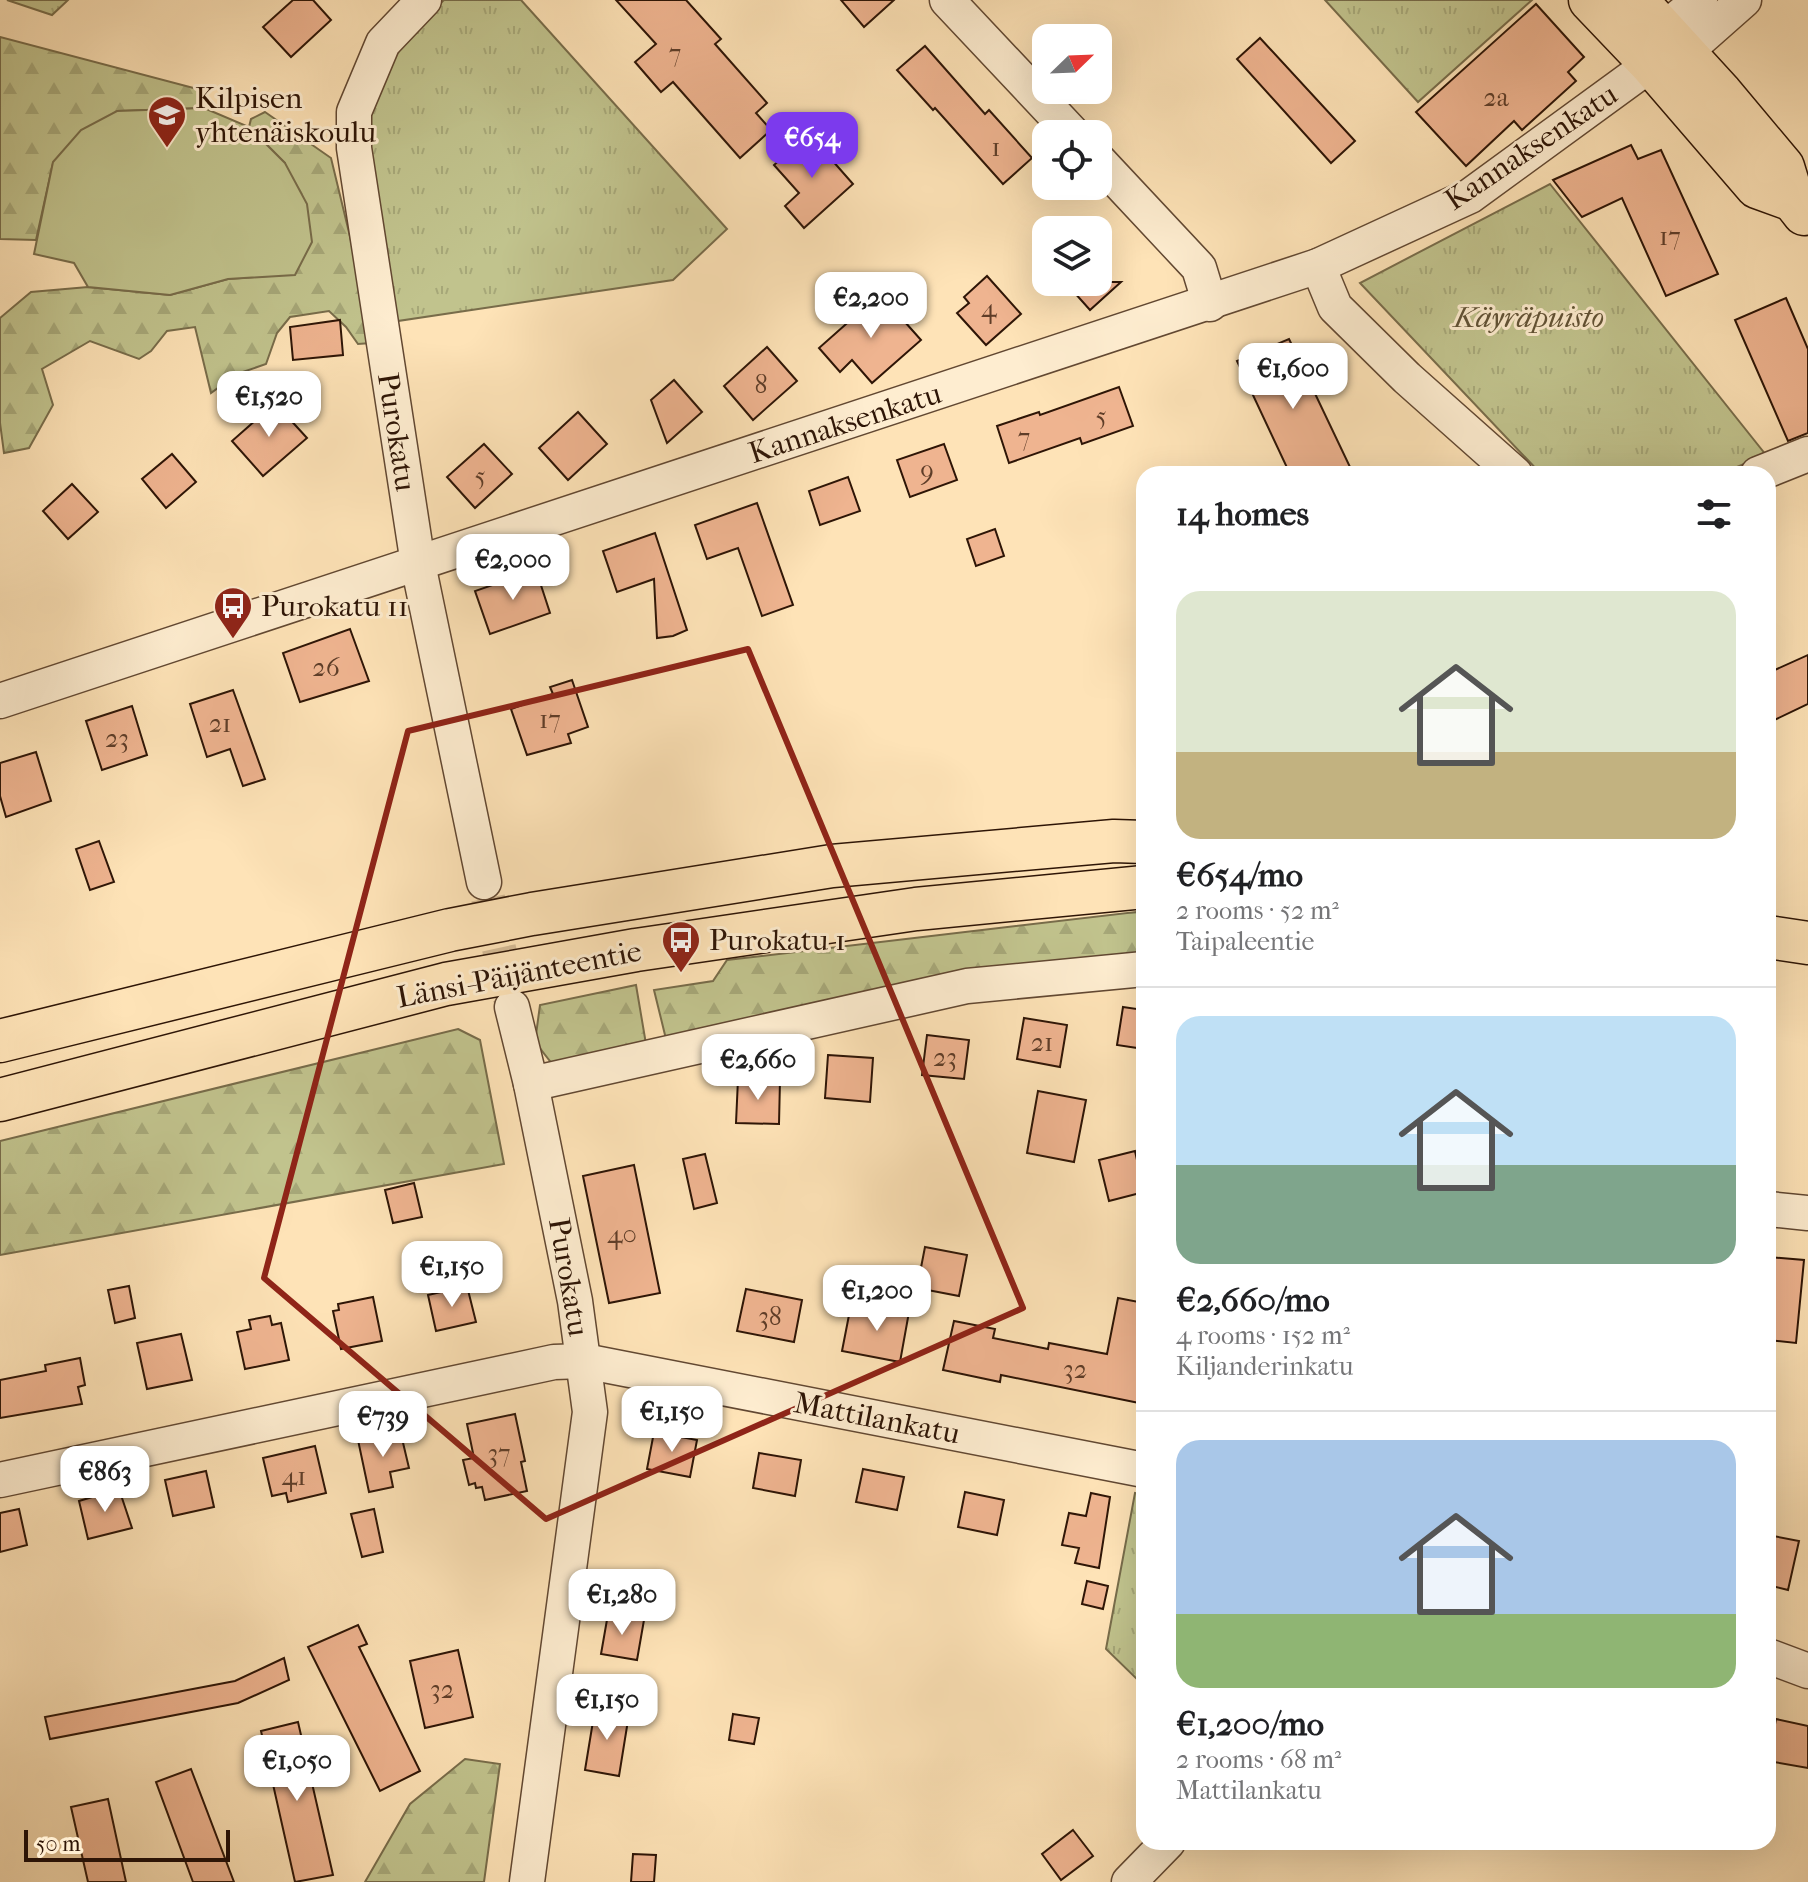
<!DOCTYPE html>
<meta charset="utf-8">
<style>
:root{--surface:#fff;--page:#f2f2f2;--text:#202124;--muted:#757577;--line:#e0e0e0;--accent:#7c3aed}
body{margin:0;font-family:"IM FELL French Canon",serif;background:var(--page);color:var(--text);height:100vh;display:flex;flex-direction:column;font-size:30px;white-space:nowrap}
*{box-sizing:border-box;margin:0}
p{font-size:26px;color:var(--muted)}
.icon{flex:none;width:44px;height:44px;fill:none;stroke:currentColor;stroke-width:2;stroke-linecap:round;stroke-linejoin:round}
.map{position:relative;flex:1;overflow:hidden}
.side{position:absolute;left:1136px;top:466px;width:640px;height:1384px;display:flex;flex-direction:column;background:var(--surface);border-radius:24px;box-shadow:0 8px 32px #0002}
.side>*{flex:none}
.needle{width:52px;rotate:67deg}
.tools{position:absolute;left:1032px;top:24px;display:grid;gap:16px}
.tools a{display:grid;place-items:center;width:80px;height:80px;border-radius:16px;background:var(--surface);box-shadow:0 8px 32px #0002;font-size:40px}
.scale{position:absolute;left:24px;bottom:20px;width:206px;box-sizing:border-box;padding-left:8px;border:4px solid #2e1506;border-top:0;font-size:22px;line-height:28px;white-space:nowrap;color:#2e1506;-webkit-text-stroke:6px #feedd0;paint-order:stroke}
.price{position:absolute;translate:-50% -68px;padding:0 18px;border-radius:16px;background:#fff;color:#222;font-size:26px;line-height:52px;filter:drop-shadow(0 2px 4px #0008)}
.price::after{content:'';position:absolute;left:50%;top:48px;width:24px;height:18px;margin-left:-12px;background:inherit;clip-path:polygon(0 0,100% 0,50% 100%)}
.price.selected{background:var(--accent);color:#fff}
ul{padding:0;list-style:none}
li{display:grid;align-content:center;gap:16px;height:424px;padding:0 40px}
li+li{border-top:2px solid var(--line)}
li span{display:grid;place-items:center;height:248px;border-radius:24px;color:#555}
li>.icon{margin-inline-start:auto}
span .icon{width:144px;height:144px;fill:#fffc;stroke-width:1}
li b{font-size:34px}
h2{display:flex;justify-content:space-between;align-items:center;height:96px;padding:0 40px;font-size:34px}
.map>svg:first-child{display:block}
.grass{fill:url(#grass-tufts);stroke:#786c4a;stroke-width:2}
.forest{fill:url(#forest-firs);stroke:#786c4a;stroke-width:2}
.pitch{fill:#c1c38d;stroke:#786c4a;stroke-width:2}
.building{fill:#efb490;stroke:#2e1506;stroke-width:2}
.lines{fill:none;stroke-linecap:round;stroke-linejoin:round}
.minor-tunnel{stroke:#d4ba94;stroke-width:34;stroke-dasharray:34 17;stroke-linecap:butt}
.minor-casing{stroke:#624832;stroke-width:37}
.major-casing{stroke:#2e1506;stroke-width:45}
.minor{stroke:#feedd0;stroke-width:34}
.major{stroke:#fee3b7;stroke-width:42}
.marked{fill:none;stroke:#8f2418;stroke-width:6;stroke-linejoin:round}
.labels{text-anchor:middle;stroke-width:6;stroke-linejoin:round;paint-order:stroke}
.number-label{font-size:26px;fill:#5e3d28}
.poi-label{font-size:30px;fill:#2e1506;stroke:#feedd0;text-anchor:start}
.street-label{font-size:30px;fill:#2e1506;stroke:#feedd0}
.park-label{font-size:30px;font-style:italic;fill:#615235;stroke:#feedd0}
</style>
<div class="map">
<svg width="1808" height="1882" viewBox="0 0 1808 1882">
<defs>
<pattern id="grass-tufts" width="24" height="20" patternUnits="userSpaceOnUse" patternTransform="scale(2)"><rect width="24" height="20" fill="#c1c38d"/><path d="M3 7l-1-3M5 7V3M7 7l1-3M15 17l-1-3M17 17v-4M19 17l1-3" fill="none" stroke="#a6a778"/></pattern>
<pattern id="forest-firs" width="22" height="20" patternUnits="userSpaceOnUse" patternTransform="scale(2)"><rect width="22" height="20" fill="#c1c38d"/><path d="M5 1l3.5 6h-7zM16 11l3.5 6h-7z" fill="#a6a778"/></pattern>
</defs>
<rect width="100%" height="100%" fill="#fee3b7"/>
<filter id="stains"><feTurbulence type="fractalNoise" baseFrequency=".0025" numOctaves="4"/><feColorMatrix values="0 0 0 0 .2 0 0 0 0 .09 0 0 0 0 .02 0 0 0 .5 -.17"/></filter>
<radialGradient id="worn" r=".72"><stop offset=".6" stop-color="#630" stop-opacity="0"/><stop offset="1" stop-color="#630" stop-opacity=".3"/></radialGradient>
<g class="grass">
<polygon points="7,0 68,0 52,15"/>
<polygon points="444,0 521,0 727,229 673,280 391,322 366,112 396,44"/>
<polygon points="1325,0 1532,0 1418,102"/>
<polygon points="1550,184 1766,455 1720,474 1541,474 1360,283"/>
<polygon points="1135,1493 1144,1495 1144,1686 1106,1649"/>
</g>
<g class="forest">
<polygon points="0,37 205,91 204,108 118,111 53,163 36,240 0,239"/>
<polygon points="265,112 331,158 369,315 371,343 358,344 346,327 329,311 290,317 277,333 266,364 237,374 211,393 195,327 167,331 151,351 139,359 90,341 42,369 53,405 29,448 4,453 0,423 0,318 31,292 88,287 170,295 228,279 295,274 285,163 249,127 251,119"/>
<polygon points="1144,911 1144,959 666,1039 654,990 713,981 727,960"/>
<polygon points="636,985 646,1044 557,1070 535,1042 540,1005"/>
<polygon points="458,1029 480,1040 504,1164 0,1255 0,1141"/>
<polygon points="465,1759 500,1764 484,1882 365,1882 410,1804"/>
</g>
<polygon class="pitch" points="204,108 249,127 285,163 307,204 312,242 295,275 228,279 170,295 88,287 74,263 34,254 53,162 81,130 117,111"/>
<g class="building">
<polygon points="293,0 313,0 331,20 291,57 263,27"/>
<polygon points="616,0 686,0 721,39 715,44 767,103 756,113 771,130 740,158 673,82 661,92 635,62 656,44"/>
<polygon points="841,0 894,0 864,27"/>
<polygon points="1536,4 1584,57 1568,72 1576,81 1522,130 1514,121 1466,166 1416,112"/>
<polygon points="1260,38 1355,141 1331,163 1237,59"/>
<polygon points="925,46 985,114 989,110 1032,158 1003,184 935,108 933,110 897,70"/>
<polygon points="809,134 853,184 804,228 785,206 799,193 774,165"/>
<polygon points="1631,145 1638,159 1661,150 1718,274 1666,296 1622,198 1582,217 1553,180"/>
<polygon points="987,276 1021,314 986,345 957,313 969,303 964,297"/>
<polygon points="1065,282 1121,282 1090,310"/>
<polygon points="880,294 921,340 872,383 852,360 840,372 819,348"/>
<polygon points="1786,298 1808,349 1808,433 1788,441 1735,320"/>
<polygon points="340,320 343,355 293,360 290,327"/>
<polygon points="1289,339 1350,467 1334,474 1290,474 1237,361"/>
<polygon points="767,347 797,381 753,420 724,386"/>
<polygon points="674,380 702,412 667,443 651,400"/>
<polygon points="1119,387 1133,426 1082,444 1080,438 1009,463 997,426 1039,412 1040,415"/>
<polygon points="275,403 307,438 263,476 232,441"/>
<polygon points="578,412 607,444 568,480 539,448"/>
<polygon points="484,444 512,474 475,508 447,477"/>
<polygon points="944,444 957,480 910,497 897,460"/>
<polygon points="172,454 196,482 166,508 142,479"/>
<polygon points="848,477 860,511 820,525 809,491"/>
<polygon points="72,484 98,512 68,539 43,511"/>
<polygon points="757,503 793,605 762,616 738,548 707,559 695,525"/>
<polygon points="995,529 1004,556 976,566 967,539"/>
<polygon points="655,533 687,630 673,636 657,638 654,579 617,592 603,551"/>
<polygon points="536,570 550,613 490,634 475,591"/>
<polygon points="350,629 369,681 300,702 283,653"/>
<polygon points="1808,655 1808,704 1768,723 1768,673"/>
<polygon points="572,680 588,727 568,734 571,743 527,755 511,709 553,694 550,687"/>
<polygon points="233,690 265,779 243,786 230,749 207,757 190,704"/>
<polygon points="132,706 147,755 102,770 86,721"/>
<polygon points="36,752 51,801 6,817 0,796 0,763"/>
<polygon points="99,841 114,882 90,890 76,849"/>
<polygon points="1123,1007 1144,1010 1144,1049 1117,1045"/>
<polygon points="1024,1018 1067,1025 1060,1067 1017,1059"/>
<polygon points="927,1035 969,1040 964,1079 922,1075"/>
<polygon points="828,1055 873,1058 870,1102 825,1098"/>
<polygon points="738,1079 780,1080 779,1124 736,1123"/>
<polygon points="1038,1091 1086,1100 1074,1162 1027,1153"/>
<polygon points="1135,1151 1144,1192 1109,1201 1099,1160"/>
<polygon points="705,1154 717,1203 694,1209 683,1159"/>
<polygon points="634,1165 660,1293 609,1303 583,1176"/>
<polygon points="414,1183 422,1217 393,1223 385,1190"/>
<polygon points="925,1247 967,1255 959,1296 917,1288"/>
<polygon points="1768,1257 1804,1260 1796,1343 1768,1340"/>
<polygon points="129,1286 135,1318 115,1323 108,1290"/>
<polygon points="467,1286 476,1322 436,1331 428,1295"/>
<polygon points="746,1289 802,1300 794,1342 737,1331"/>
<polygon points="373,1297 382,1341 341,1349 333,1311 339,1310 338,1304"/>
<polygon points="1118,1298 1144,1303 1144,1404 1001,1375 1000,1382 943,1370 954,1321 995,1329 993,1338 1048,1349 1049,1343 1107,1354"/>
<polygon points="869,1304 909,1312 900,1362 842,1351 850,1310 868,1313"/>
<polygon points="270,1316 272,1325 281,1323 289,1360 245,1369 237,1332 251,1329 249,1320"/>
<polygon points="181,1334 192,1380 147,1389 137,1343"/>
<polygon points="80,1358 85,1385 78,1387 82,1404 0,1418 0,1380 46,1371 45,1365"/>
<polygon points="515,1414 525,1461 521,1462 527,1491 485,1500 482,1487 476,1488 475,1483 469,1485 463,1460 474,1458 467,1424"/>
<polygon points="400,1430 409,1468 390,1472 393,1487 369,1492 358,1440"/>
<polygon points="654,1432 697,1440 690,1477 647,1469"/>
<polygon points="315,1446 326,1493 288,1502 286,1493 272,1496 263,1458"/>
<polygon points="759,1453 801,1460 795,1496 753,1488"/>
<polygon points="863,1469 904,1477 897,1510 856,1502"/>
<polygon points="206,1471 214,1507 173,1516 165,1480"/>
<polygon points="119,1489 132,1528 88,1539 79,1501"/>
<polygon points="965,1492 1004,1500 997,1535 958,1527"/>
<polygon points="1091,1493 1110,1497 1099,1568 1075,1563 1079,1548 1062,1545 1069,1513 1086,1516"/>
<polygon points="19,1509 27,1545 0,1552 0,1513"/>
<polygon points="374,1509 383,1552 362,1557 351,1514"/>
<polygon points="1768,1535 1799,1541 1788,1590 1768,1585"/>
<polygon points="1087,1581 1108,1586 1103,1609 1082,1604"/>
<polygon points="608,1614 644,1620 637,1660 601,1654"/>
<polygon points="358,1625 367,1644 359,1647 420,1771 380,1791 308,1647"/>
<polygon points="458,1650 473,1717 425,1728 410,1661"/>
<polygon points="284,1658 289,1680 238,1703 50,1739 45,1717 235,1681"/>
<polygon points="595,1709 629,1714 619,1776 585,1770"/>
<polygon points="733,1714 759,1718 754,1744 729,1740"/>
<polygon points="1776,1719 1808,1726 1808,1768 1768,1761"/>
<polygon points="298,1722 333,1875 295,1882 261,1731"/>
<polygon points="191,1769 234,1882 193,1882 156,1782"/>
<polygon points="108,1799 126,1882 88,1882 71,1807"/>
<polygon points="1073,1830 1093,1856 1061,1880 1042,1854"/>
<polygon points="633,1854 656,1855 654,1882 631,1882"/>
</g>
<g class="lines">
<polyline class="minor-tunnel" points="488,898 510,999"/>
<g class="minor-casing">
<g id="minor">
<polyline points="424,0 383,43 354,112 354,148 418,564 484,882"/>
<polyline points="947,0 1073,134"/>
<polyline points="1655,53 1664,29 1700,0"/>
<polyline points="1098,160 1199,268 1210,304"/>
<polyline points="1318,266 1335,307 1407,378 1515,474"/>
<polyline points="1758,474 1808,454"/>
<polyline points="0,701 1318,266 1470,196 1651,64 1684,53 1744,0"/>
<polyline points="512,1007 531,1084 575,1301 590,1412 527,1882"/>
<polyline points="531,1084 967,986 1144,969"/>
<polyline points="1768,1209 1808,1213"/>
<polyline points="0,1480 554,1362 584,1361 1144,1470"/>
<polyline points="1768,1656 1808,1671"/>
<polyline points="1129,1882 1168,1842"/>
</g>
</g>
<g class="major-casing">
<g id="major">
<polyline points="1590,0 1651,64 1757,187 1793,200"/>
<polyline points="1636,0 1721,93 1783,167 1793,200 1804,214"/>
<polyline points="1768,937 1808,943"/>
<polyline points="0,1041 450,930 532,914 832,866 1114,841 1144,842"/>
<polyline points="0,1100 446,984 636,950 916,909 1144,887"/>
</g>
</g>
<use href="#minor" class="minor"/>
<use href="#major" class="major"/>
</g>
<path class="marked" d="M748,649L1023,1308L546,1519L264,1278L408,731Z"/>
<defs>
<g id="school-pin" transform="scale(2)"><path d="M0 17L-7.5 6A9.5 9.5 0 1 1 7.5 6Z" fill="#8f2418" stroke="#feedd0"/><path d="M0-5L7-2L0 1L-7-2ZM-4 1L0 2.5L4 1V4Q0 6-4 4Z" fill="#fff"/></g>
<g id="bus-pin" transform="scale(2)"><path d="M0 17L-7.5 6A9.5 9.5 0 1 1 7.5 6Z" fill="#8f2418" stroke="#feedd0"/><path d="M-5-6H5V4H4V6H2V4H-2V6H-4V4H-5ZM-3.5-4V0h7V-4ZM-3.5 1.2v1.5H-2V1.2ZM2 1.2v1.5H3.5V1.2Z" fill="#fff"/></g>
</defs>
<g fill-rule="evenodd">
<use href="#school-pin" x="167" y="115"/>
<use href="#bus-pin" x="233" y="606"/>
<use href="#bus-pin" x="681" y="940"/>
</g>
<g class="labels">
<g class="number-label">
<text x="675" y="62">7</text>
<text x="1496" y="106">2a</text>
<text x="996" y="156">1</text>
<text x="1670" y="245">17</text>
<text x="989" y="317">4</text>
<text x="761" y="393">8</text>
<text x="1101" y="425">5</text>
<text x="1024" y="446">7</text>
<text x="927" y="479">9</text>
<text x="480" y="485">5</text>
<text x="326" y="676">26</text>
<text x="550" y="728">17</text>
<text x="220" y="732">21</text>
<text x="117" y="747">23</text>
<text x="1042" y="1051">21</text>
<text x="945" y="1066">23</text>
<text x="622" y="1243">40</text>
<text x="770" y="1325">38</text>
<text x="1075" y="1378">32</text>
<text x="499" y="1462">37</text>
<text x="294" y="1485">41</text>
<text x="442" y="1698">32</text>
</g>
<g class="poi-label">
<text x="195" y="108">Kilpisen<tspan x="195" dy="34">yhtenäiskoulu</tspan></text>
<text x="261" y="616">Purokatu 11</text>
<text x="709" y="950">Purokatu 1</text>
</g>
<g class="street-label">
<text transform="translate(1531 147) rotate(-34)" y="10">Kannaksenkatu</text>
<text transform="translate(845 423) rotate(-18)" y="10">Kannaksenkatu</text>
<text transform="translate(397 432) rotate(81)" y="10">Purokatu</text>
<text transform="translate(519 974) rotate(-11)" y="10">Länsi-Päijänteentie</text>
<text transform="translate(569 1277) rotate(80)" y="10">Purokatu</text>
<text transform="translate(877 1418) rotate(11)" y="10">Mattilankatu</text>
</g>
<g class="park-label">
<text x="1529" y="327">Käyräpuisto</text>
</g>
</g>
<rect width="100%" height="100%" filter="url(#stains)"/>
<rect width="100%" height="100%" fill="url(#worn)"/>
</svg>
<div class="tools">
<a><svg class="needle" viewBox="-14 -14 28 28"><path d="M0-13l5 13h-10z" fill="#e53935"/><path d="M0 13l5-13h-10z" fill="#757577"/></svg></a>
<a><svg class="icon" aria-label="locate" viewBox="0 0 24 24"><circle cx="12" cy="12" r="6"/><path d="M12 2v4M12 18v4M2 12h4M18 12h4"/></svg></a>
<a><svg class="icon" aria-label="layers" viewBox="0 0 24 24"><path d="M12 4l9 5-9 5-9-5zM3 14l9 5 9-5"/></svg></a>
</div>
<div class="scale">50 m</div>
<b class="price selected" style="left:812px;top:180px">€654</b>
<b class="price" style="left:871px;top:340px">€2,200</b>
<b class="price" style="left:1293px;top:411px">€1,600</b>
<b class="price" style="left:269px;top:439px">€1,520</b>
<b class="price" style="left:513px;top:602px">€2,000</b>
<b class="price" style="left:758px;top:1102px">€2,660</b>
<b class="price" style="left:452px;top:1309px">€1,150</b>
<b class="price" style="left:877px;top:1333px">€1,200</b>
<b class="price" style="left:672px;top:1454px">€1,150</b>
<b class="price" style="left:383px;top:1459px">€739</b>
<b class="price" style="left:105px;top:1514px">€863</b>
<b class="price" style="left:622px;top:1637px">€1,280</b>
<b class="price" style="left:607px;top:1742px">€1,150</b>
<b class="price" style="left:297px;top:1803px">€1,050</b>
<section class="side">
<h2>14 homes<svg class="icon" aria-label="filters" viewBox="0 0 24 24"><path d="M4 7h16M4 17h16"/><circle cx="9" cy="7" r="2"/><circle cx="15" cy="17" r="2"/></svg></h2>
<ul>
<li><span style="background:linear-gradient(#dfe7d0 65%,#c2b280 0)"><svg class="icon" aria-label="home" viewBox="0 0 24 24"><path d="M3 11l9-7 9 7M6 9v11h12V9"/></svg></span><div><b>€654/mo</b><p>2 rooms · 52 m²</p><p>Taipaleentie</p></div></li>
<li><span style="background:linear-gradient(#bfe0f5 60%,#7fa58c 0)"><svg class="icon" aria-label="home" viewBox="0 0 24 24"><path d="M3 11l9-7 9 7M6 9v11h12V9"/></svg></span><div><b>€2,660/mo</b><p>4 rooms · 152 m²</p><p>Kiljanderinkatu</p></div></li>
<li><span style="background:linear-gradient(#a9c7e8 70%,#8fb573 0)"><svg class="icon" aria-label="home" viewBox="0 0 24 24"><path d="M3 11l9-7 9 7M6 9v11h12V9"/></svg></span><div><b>€1,200/mo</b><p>2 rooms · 68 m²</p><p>Mattilankatu</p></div></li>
</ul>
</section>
</div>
